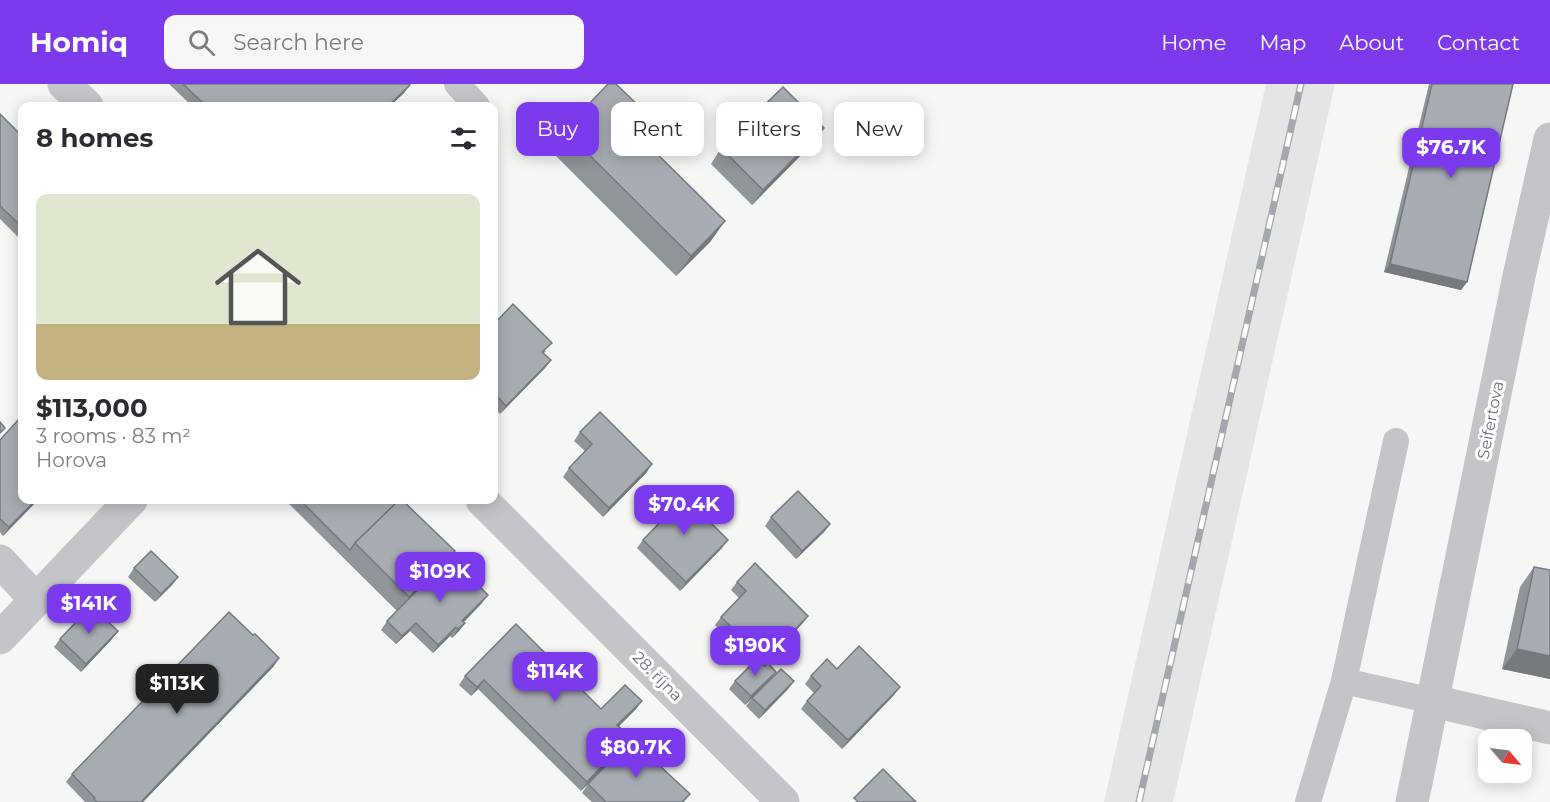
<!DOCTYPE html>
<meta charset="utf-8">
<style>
:root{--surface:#fff;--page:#f7f7f7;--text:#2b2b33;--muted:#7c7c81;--line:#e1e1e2;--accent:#7c3aed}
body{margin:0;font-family:Montserrat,sans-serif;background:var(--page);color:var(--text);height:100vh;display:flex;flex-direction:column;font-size:22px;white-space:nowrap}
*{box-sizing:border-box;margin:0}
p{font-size:20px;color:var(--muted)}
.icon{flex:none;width:33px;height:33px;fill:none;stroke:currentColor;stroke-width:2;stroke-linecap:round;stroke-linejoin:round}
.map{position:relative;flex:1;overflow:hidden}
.details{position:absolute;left:18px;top:18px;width:480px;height:402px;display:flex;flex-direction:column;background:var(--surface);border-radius:12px;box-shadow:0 3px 15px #0003}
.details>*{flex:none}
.banner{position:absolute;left:516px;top:18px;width:570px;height:54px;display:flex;gap:12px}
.needle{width:39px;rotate:118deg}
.tools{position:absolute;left:1478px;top:645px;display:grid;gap:12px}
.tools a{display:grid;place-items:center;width:54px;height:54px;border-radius:12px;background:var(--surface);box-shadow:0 3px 15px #0003;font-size:30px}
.price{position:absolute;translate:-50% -51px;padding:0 14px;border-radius:12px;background:var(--accent);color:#fff;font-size:20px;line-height:39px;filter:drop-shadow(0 2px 3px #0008)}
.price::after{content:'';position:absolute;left:50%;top:36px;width:18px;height:14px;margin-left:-9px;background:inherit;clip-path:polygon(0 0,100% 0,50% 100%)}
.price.on{background:#222;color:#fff}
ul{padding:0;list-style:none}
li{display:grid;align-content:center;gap:12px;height:318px;padding:0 18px}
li+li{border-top:2px solid var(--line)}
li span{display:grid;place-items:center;height:186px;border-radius:12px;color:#555}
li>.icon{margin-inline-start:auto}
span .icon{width:108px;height:108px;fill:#fffc;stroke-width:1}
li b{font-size:26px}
h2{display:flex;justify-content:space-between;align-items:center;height:72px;padding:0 18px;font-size:26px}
.tag{padding:0 21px;border-radius:12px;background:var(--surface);box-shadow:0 3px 15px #0003;font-size:21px;line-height:54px}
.tag.on{background:var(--accent);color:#fff}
header{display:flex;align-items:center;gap:36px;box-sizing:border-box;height:84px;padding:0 30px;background:var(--accent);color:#fff}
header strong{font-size:28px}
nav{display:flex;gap:33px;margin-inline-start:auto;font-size:21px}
.search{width:420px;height:54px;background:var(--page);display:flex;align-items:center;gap:15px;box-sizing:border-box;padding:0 21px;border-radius:12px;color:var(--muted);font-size:22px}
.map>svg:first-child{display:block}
.built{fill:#e4e5e4}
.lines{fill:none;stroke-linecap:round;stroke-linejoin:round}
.service{stroke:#c3c5c8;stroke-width:26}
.minor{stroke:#c3c5c8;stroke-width:33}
.rail-casing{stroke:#a4a7ad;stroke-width:7}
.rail{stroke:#fff;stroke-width:4.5;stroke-dasharray:14;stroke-linecap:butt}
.wall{fill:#90959a}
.shaded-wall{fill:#76797d}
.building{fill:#a8adb3;stroke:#76797d;stroke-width:1.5}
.labels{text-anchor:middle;stroke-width:6;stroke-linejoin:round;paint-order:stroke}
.street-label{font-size:16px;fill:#697281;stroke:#fff}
</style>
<header>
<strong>Homiq</strong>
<div class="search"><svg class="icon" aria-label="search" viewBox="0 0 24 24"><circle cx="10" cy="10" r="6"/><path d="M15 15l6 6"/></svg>Search here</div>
<nav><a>Home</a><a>Map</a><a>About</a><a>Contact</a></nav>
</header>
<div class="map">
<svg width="1550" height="718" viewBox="0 0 1550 718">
<rect width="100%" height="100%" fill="#f6f6f4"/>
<polygon class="built" points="1266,0 1335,0 1173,718 1104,718"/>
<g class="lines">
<g class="service">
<polyline points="457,0 477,22"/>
<polyline points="1396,357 1344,597 1433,617"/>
<polyline points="1308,718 1344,597"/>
</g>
<g class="minor">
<polyline points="64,0 87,22"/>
<polyline points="482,416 783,718"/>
<polyline points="0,477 36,516"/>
<polyline points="0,554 131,416"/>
<polyline points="1433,617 1550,644"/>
<polyline points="1412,718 1519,192 1550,55"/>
</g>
<g class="rail-casing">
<polyline id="rail" points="1139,718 1301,0"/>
</g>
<use href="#rail" class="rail"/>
</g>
<g class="wall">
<polygon points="169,0 409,0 404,9 390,22 192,22"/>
<polygon points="1429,0 1513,0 1467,198 1461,206 1384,188"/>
<polygon points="0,30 22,52 22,157 0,135"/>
<polygon points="824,44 813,59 752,121 711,80 721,64"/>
<polygon points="564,46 636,48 711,157 676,192 550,66"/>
<polygon points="494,240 546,267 543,270 551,276 545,284 500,330 494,323"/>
<polygon points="580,348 647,388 603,433 563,393 569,384 585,367 574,357"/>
<polygon points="0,356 22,416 38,416 3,452 0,448"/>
<polygon points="285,416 390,416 450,473 482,519 464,538 465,539 459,547 452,554 450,552 433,569 410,547 396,560 381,546 387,537 397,527"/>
<polygon points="656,422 722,464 680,507 637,464 643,456 659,439 650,430"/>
<polygon points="771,433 830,440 824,448 796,475 765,442"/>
<polygon points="1534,483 1550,486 1550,595 1502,585 1520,503"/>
<polygon points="134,484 178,493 172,501 155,518 128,493"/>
<polygon points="737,498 802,540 763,580 771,595 794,597 788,605 759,635 746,622 752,614 745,621 729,605 735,597 753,579 715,541 721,533 739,514 731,506"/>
<polygon points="118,547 112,555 81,588 54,563 60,555"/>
<polygon points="274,582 143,718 85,718 66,698 72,690"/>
<polygon points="837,585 894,611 842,665 801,625 807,617 814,609 805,600 811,592"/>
<polygon points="465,592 601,625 636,625 619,642 630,653 625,662 581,707 478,605 471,612 459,601"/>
<polygon points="588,700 690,710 684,718 592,718 582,709"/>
</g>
<g class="shaded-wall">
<polygon points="410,1 404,9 390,22 388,22"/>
<polygon points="648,31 633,52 633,46"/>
<polygon points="824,44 813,59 752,121 763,106"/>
<polygon points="725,137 711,157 676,192 691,172"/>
<polygon points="1390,180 1467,198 1461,206 1384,188"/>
<polygon points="551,276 545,284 500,330 506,322"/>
<polygon points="652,380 647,388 603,433 609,424"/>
<polygon points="36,416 38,416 3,452 9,443"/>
<polygon points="830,440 824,448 796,475 802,467"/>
<polygon points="728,456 722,464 680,507 686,498"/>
<polygon points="455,467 444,482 398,528 409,513"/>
<polygon points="178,493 172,501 155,518 161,510"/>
<polygon points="488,511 482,519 457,545 462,537"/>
<polygon points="808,532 802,540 759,584 765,576"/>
<polygon points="416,539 410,547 396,560 402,552"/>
<polygon points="465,539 459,547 452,554 458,545"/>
<polygon points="456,543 450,552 433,569 438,561"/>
<polygon points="118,547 112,555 81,588 86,580"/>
<polygon points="1517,565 1550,572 1550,595 1502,585"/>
<polygon points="279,574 274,582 143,718 141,718"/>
<polygon points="776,588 770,596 745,621 751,612"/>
<polygon points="484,596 478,605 471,612 477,603"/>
<polygon points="794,597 788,605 759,635 765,626"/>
<polygon points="900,603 894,611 842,665 848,656"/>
<polygon points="642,617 636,625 612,649 617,641"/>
<polygon points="630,653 625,662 581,707 587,698"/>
</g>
<g class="building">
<polygon points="183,0 409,0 410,1 388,22 206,22"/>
<polygon points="608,0 616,0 648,31 633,46 725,137 691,172 564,46"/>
<polygon points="1432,0 1513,0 1467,198 1390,180"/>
<polygon points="783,3 824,44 763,106 721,64"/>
<polygon points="0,30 22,52 22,143 0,122"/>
<polygon points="513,220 552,259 542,268 551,276 506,322 494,309 494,240"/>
<polygon points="600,328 652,380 609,424 569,384 592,360 580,348"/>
<polygon points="19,335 22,339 22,416 36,416 9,443 0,435 0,356"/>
<polygon points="0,338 5,344 0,349"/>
<polygon points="675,403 728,456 686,498 643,456 666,432 656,422"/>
<polygon points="798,407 830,440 802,467 771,433"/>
<polygon points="300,416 390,416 395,420 355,459 350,466"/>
<polygon points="399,416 402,416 455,467 409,513 355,459"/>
<polygon points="151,467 178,493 161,510 134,484"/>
<polygon points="450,473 488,511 462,537 465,539 458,545 456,543 438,561 416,539 402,552 387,537"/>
<polygon points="755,479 808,532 765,576 721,533 746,507 737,498"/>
<polygon points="1534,483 1550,486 1550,572 1517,565"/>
<polygon points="91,522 118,547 86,580 60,555"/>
<polygon points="229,528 253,551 255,550 279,574 141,718 97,718 94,715 95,714 72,690"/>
<polygon points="516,540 601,625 625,601 642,617 617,641 630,653 587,698 484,596 477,603 465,592"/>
<polygon points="859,562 900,603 848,656 807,617 821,602 811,592 827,575 837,585"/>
<polygon points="757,575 765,582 768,579 776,588 751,612 735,597"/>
<polygon points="781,585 794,597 765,626 752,614"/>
<polygon points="631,655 690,710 682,718 606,718 588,700"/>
<polygon points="883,685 916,718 858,718 854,714"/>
</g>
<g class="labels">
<g class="street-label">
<text transform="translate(1490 336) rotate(-79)" y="6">Seifertova</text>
<text transform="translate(658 592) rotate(45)" y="6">28. října</text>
</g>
</g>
</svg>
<div class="tools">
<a><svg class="needle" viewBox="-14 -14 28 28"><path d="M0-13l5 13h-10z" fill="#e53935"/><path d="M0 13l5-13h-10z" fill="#7c7c81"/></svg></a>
</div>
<b class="price" style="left:1451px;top:95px">$76.7K</b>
<b class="price" style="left:684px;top:452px">$70.4K</b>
<b class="price" style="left:440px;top:519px">$109K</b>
<b class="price" style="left:89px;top:551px">$141K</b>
<b class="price" style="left:755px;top:593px">$190K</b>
<b class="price" style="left:555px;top:619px">$114K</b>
<b class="price on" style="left:177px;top:631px">$113K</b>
<b class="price" style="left:636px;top:695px">$80.7K</b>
<div class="banner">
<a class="tag on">Buy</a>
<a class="tag">Rent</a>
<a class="tag">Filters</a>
<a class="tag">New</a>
</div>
<section class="details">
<h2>8 homes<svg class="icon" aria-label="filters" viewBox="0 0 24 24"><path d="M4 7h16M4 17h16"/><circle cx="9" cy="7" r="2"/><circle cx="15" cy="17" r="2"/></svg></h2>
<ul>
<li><span style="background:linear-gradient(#dfe7d0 70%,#c2b280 0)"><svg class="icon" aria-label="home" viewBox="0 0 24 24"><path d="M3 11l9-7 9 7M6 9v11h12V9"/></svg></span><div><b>$113,000</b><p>3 rooms · 83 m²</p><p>Horova</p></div></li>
</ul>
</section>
</div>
